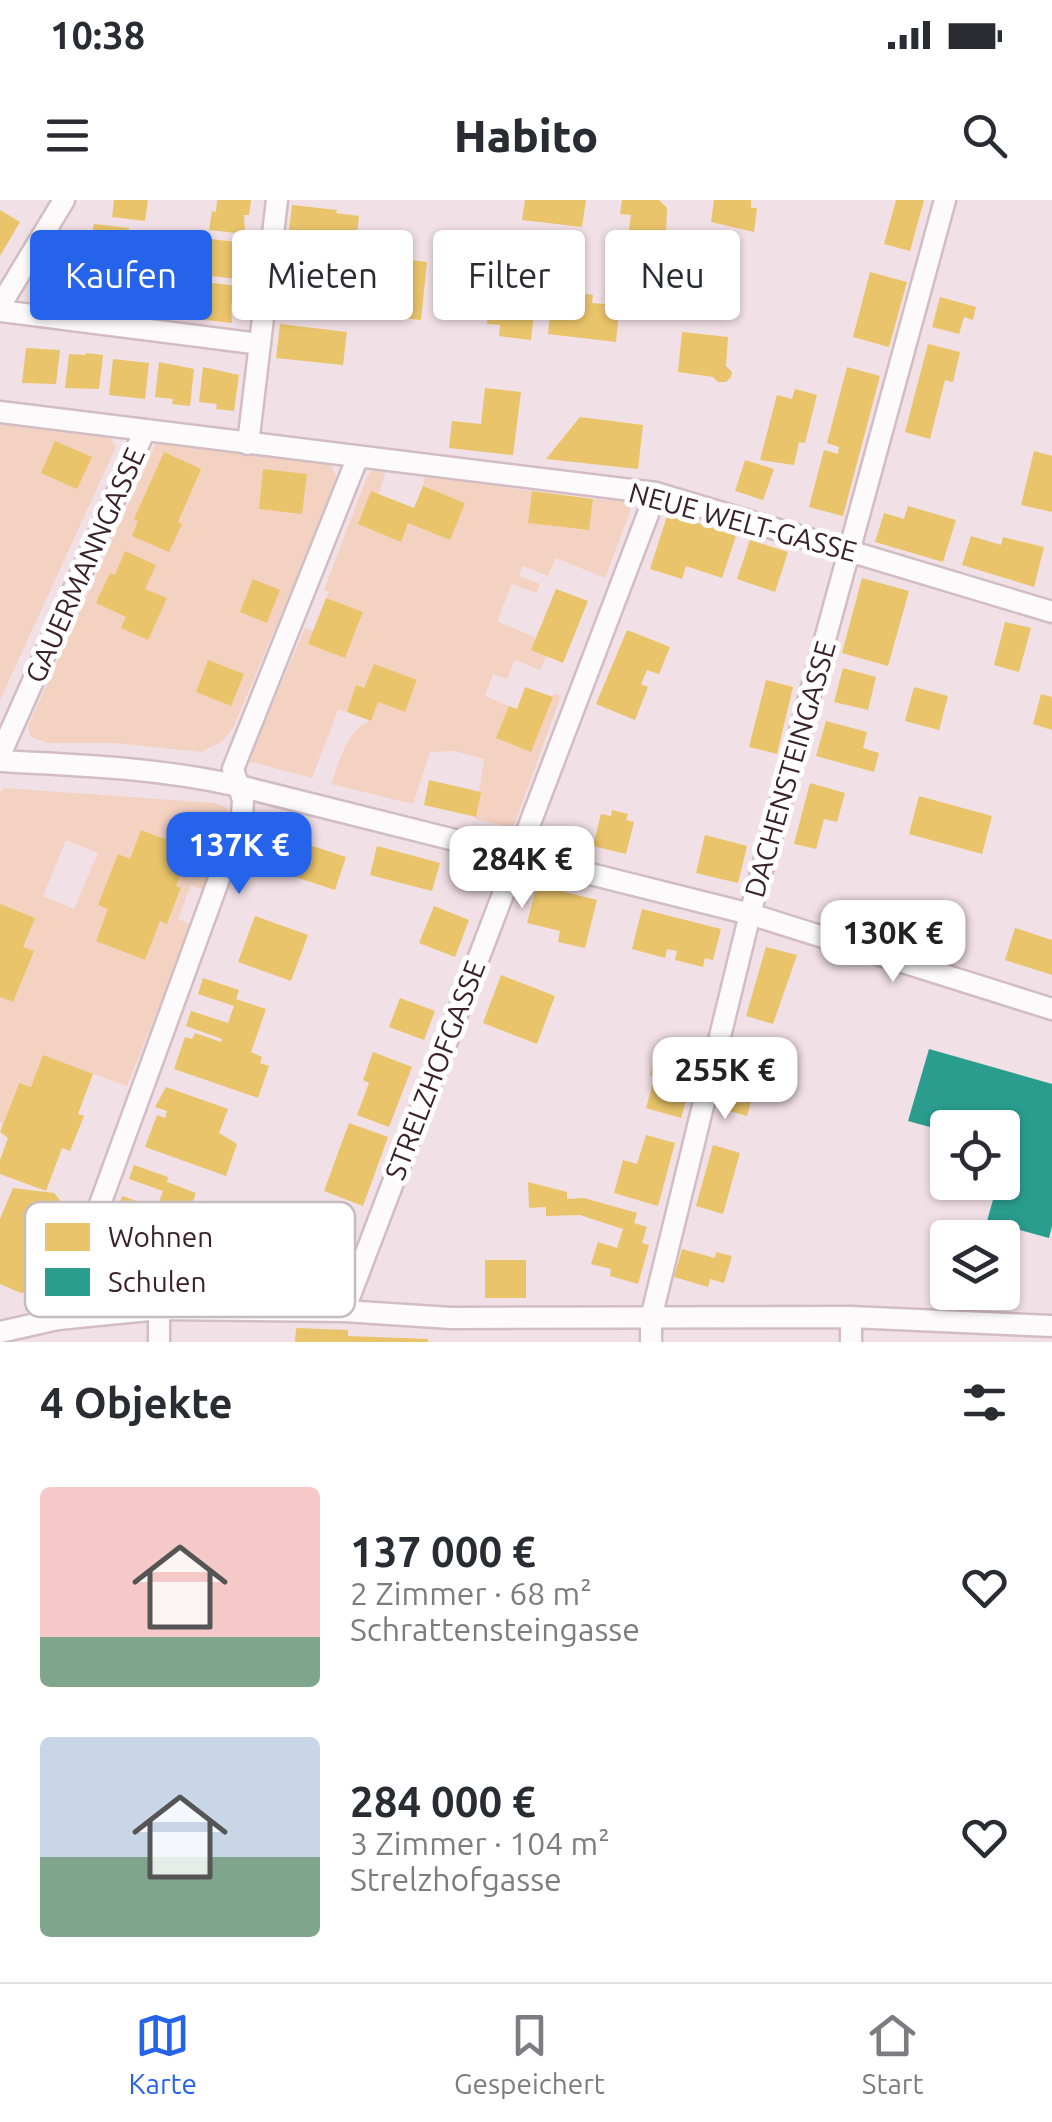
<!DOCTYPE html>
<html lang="de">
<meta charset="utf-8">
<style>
:root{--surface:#fff;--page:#f2f2f3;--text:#2b2b33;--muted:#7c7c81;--line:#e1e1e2;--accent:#2563eb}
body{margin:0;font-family:Ubuntu,sans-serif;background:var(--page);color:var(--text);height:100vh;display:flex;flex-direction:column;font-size:38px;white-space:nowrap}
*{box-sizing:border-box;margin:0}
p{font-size:32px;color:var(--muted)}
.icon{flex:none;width:55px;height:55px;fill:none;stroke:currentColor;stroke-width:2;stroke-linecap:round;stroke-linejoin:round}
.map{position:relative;height:1142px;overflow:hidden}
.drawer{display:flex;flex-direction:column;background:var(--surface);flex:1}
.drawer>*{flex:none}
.guide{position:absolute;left:30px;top:30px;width:992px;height:90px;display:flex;gap:20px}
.tools{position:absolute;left:930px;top:910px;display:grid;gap:20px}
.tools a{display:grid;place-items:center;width:90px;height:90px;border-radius:10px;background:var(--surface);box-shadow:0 2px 8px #0004;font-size:50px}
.price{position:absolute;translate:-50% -85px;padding:0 22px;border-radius:20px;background:#fff;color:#222;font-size:32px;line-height:65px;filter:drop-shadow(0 2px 5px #0008)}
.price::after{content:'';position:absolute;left:50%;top:60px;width:30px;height:22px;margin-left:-15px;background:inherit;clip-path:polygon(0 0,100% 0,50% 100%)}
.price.current{background:var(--accent);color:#fff}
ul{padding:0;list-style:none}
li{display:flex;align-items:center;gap:30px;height:250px;padding:0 40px}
li span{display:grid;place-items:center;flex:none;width:280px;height:200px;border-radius:10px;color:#555}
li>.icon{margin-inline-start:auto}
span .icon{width:120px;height:120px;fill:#fffc;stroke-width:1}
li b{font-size:42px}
h2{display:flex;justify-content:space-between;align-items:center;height:120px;padding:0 40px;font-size:42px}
.tag{padding:0 35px;border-radius:10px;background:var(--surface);box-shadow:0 2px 8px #0004;font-size:35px;line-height:90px}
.tag.current{background:var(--accent);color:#fff}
.status{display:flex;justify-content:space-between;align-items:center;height:70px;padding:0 50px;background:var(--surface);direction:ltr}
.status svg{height:28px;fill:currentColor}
header{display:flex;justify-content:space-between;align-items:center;height:130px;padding:0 40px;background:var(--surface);font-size:45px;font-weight:800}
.tabs{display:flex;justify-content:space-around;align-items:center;height:140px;border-top:2px solid var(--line);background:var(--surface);font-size:28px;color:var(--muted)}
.tabs a{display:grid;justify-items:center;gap:5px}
.tabs .current{color:var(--accent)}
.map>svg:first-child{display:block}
.green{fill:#f4d2c2;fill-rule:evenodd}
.homes{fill:#e9c46a}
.schools{fill:#2a9d8f}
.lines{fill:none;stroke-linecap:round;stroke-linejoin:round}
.street-casing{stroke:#d2bdc4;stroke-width:25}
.street{stroke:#fdfafb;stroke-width:20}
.labels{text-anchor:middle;stroke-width:10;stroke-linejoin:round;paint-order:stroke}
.street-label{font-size:28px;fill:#3b212a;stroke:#fff}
.key{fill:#fff;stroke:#c4bcbf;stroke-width:2.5}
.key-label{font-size:28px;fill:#3b212a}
</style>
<div class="status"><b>10:38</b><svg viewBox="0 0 49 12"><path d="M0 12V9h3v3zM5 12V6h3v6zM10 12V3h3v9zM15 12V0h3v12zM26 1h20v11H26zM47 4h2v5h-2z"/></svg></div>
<header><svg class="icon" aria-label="menu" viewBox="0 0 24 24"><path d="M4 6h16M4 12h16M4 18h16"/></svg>Habito<svg class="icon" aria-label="search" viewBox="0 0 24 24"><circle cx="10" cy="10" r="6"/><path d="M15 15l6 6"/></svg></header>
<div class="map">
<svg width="1052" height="1142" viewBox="0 0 1052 1142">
<rect width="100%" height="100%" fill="#f1e0e6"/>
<g class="green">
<polygon points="0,224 110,237 116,247 0,500"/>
<polygon points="156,243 330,263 336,276 333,291 234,526 223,541 201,552 115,543 48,543 31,537 28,526"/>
<path d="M374,268L386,270L379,294L371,291L358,324L400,341L408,323L464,303L423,286L425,275L532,291L529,323L589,330L593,299L627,301L631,309L605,378L556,358L548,376L523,366L519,376L540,384L536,393L512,384L497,421L536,438L546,456L540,470L515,460L507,479L493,474L485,496L509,506L497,538L531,551L554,493L561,496L513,628L475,619L484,559L455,551L430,552L413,604L331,584C339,563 347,528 371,521L378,502L405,512L417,481L374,464L364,488L356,486L347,512L338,510L312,578L248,561L305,428L313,431L309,444L345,458L363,413L326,398L329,392L324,390L367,277Z"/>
<path d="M5,588L215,603L226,608L230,616L229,625L214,622L199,663L214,669L205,690L191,685L178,719L192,725L127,886L43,856L31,887L18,883L3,924L0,922V592ZM141,630L190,649L176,686L181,689L168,723L160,721L145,760L108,709L118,655L130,659ZM66,640L98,653L74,709L43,696Z"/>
</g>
<g class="homes">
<polygon points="114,0 148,0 145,21 112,17"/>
<polygon points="217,0 251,0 249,15 244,15 245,34 209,30 212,11 216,12"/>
<polygon points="525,0 586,0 582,27 522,20"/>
<polygon points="622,0 659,0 667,8 666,33 629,30 631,15 620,14"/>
<polygon points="714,0 751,0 751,8 757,8 754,32 711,22"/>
<polygon points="896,0 924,0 910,51 884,44"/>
<polygon points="292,5 337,10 336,13 359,16 355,49 332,47 333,43 288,38"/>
<polygon points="0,10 20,22 0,56"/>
<polygon points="94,24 129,28 127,45 121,45 119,63 86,60"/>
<polygon points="211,39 244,43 243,60 237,60 238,79 202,75"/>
<polygon points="379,46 412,49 411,60 427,62 421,120 371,115"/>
<polygon points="68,65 104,69 102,87 96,86 94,105 60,101"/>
<polygon points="287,65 354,72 350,105 283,98"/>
<polygon points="870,72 907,82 889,147 853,137"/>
<polygon points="493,79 537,84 531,140 499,136 500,125 487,124"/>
<polygon points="205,82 238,86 237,104 231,103 232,123 197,119"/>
<polygon points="553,90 593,95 592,103 605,104 604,109 619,111 616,142 548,134"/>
<polygon points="940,97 976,107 973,120 964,117 959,134 932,127"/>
<polygon points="280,124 347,132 343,165 276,158"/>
<polygon points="682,132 728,137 726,166 732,172 731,177 726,182 718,182 713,177 678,172"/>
<polygon points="928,144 960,152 953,182 945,180 930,239 905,232"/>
<polygon points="26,148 60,150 56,184 22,183"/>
<polygon points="86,153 103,155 99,189 65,188 69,154 86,155"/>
<polygon points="113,159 149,163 145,199 109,195"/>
<polygon points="159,162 194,169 190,206 172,204 173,199 155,197"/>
<polygon points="203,167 239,175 234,211 216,209 217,204 199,202"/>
<polygon points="847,167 880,176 843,316 809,307 824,250 838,254 839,247 827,243"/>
<polygon points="485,188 521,192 513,255 449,248 452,221 481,224"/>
<polygon points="795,189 817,195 805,243 799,242 794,265 760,260 777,195 792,199"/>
<polygon points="580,217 643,225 638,269 546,259"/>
<polygon points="55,241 92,257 77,289 41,273"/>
<polygon points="1034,251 1052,256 1052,312 1021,305"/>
<polygon points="164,252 201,269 178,322 182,324 169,352 132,336 138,321 134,319"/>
<polygon points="745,260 774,269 763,300 735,291"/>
<polygon points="263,269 307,274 302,314 259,309"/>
<polygon points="423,286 465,303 450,340 408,323 401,342 358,324 371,291 414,308"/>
<polygon points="532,291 593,299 589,330 528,323"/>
<polygon points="908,306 956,320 943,362 875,342 884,313 904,319"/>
<polygon points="668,313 736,336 722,378 686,366 682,379 650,369"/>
<polygon points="971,336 1001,345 1003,337 1044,347 1034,387 962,365"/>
<polygon points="750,340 788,352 775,392 737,379"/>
<polygon points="125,351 156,365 145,389 167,398 148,440 121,428 126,417 96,403 110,373 115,375"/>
<polygon points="862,378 909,391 888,466 842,453"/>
<polygon points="253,379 280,390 267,423 240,412"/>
<polygon points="556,389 588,401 563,463 531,450"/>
<polygon points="326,398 363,412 345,458 308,444"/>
<polygon points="1005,422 1031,428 1019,472 994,465"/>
<polygon points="627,430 670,447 659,474 647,470 641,484 648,487 635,520 596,504"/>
<polygon points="208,460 244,474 231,506 196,492"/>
<polygon points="374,464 417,480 405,512 378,502 371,521 347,512 356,485 364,488"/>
<polygon points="843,468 876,477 868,510 834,502"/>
<polygon points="766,480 793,487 777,554 749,547"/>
<polygon points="525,487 553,497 531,552 496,538 509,506 517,509"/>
<polygon points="914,487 948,496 939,530 905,521"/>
<polygon points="1041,494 1052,497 1052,530 1033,524"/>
<polygon points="826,521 867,532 863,548 879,553 874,572 816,556"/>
<polygon points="429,580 481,592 476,617 424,605"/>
<polygon points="810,583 845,593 837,622 824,619 816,649 794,644"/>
<polygon points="919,596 992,616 982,654 909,634"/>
<polygon points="612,610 628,614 626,620 634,622 626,654 593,646 601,614 611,616"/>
<polygon points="141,630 191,649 176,686 181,688 167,724 160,721 145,760 96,741 108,709 98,705 118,654 130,659"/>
<polygon points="270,632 346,657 335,690 259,665"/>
<polygon points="705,635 747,646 738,683 696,673"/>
<polygon points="377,646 440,663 432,691 370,675"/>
<polygon points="537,685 597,700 585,748 558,742 560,731 527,723"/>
<polygon points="0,704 35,718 23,747 34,751 13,802 0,797"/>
<polygon points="434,706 469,720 455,757 419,743"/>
<polygon points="642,709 721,729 713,760 705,758 703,767 675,760 677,751 667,749 665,758 632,749"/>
<polygon points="255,716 308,735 291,781 238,762"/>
<polygon points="1015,728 1052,740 1052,775 1005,760"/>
<polygon points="766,747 797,755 773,824 746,816"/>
<polygon points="501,775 555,796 537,844 483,823"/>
<polygon points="203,778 239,790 236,799 266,809 251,852 262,857 260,863 269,866 258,898 174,869 185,837 192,839 195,833 221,842 222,839 186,826 191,811 228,823 234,806 198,794"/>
<polygon points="400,798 435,811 424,840 389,827"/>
<polygon points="660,840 700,852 681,918 646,908 655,876 650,875"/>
<polygon points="373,852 412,867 389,927 357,915 369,883 363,880"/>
<polygon points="43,855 93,874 78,914 84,916 70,951 62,948 46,991 0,974 0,960 8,938 0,932 19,883 31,887"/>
<polygon points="737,855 762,862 747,916 722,909"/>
<polygon points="166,887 228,909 219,933 237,944 226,976 145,947 157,915 165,918 167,911 155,907"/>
<polygon points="349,923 388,937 363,1006 324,991"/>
<polygon points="646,935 675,943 658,1006 614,993 623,960 637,964"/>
<polygon points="713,945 740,953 723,1014 696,1006"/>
<polygon points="134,965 168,977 167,982 196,993 181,1036 200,1043 187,1081 104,1052 116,1020 124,1023 127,1015 117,1012 122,996 157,1008 163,991 129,979"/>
<polygon points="528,982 567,992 567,999 584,998 637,1013 634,1023 647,1027 642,1043 649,1045 638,1084 610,1076 611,1069 591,1064 598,1042 617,1048 623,1029 580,1015 546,1016 546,1007 529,1008"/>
<polygon points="13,988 54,993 70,1012 40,1091 21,1093 0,1084 0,1019"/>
<polygon points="682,1049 715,1058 716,1052 732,1056 724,1083 710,1079 708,1087 674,1077"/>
<rect x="485" y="1060" width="41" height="38"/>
<polygon points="296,1128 348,1130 348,1136 428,1139 428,1142 295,1142"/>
</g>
<polygon class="schools" points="929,849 1052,884 1052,1026 1049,1038 987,1021 998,982 1002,982 1007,948 1002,946 1002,928 948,928 948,932 908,921"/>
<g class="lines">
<g class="street-casing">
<g id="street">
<polyline points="0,106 64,0"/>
<polyline points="0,111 260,144"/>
<polyline points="0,212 656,293 1052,412"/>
<polyline points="248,244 277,0"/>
<polyline points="0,555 145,230"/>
<path d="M0,561C81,565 159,568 239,586L750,714L1052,809"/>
<polyline points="344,1111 656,293"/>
<polyline points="58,1119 242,616 243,600 233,569 357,259"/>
<polyline points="0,1132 58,1119 159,1109 344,1111 451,1118 851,1117 1052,1126"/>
<polyline points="159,1142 159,1109"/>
<polyline points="651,1142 651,1118 750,714 945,0"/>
<polyline points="851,1142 851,1117"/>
</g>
</g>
<use href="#street" class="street"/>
</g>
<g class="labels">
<g class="street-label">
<text transform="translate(743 322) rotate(15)" y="10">NEUE WELT-GASSE</text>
<text transform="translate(85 365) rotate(-66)" y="10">GAUERMANNGASSE</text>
<text transform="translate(790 569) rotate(-74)" y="10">DACHENSTEINGASSE</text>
<text transform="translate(435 870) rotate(-69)" y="10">STRELZHOFGASSE</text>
</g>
</g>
<rect x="25" y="1002" width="330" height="115" rx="15" class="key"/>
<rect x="45" y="1023" width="45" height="28" fill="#e9c46a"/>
<rect x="45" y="1068" width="45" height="28" fill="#2a9d8f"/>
<g class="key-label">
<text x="108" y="1047">Wohnen</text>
<text x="108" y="1092">Schulen</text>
</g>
</svg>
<div class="tools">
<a><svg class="icon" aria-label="locate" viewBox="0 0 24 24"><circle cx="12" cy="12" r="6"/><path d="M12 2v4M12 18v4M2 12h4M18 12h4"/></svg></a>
<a><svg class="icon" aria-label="layers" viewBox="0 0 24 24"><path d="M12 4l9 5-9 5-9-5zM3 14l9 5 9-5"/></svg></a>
</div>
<b class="price current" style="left:239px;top:697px">137K €</b>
<b class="price" style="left:522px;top:711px">284K €</b>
<b class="price" style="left:893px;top:785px">130K €</b>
<b class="price" style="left:725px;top:922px">255K €</b>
<div class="guide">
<a class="tag current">Kaufen</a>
<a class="tag">Mieten</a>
<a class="tag">Filter</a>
<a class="tag">Neu</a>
</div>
</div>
<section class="drawer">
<h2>4 Objekte<svg class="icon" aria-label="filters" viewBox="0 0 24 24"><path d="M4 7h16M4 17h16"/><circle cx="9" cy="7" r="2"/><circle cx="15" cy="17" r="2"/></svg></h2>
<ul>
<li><span style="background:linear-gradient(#f6c9c9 75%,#7fa58c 0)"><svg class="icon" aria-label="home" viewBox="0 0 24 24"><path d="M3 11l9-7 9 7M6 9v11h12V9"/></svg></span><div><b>137 000 €</b><p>2 Zimmer · 68 m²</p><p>Schrattensteingasse</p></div><svg class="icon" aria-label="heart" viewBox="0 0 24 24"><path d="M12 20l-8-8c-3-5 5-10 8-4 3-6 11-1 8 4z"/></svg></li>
<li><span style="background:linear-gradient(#c9d6e8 60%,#7fa58c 0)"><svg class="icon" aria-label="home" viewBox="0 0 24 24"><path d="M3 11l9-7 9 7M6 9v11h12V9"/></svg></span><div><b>284 000 €</b><p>3 Zimmer · 104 m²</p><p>Strelzhofgasse</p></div><svg class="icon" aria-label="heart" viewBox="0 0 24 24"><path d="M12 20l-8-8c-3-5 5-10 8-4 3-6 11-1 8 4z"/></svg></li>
</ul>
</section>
<nav class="tabs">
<a class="current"><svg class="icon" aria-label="map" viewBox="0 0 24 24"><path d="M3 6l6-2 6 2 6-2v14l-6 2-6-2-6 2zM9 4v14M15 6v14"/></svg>Karte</a>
<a><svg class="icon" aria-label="saved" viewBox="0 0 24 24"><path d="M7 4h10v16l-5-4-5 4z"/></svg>Gespeichert</a>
<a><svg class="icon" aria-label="home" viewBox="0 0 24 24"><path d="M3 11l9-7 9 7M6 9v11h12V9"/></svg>Start</a>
</nav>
